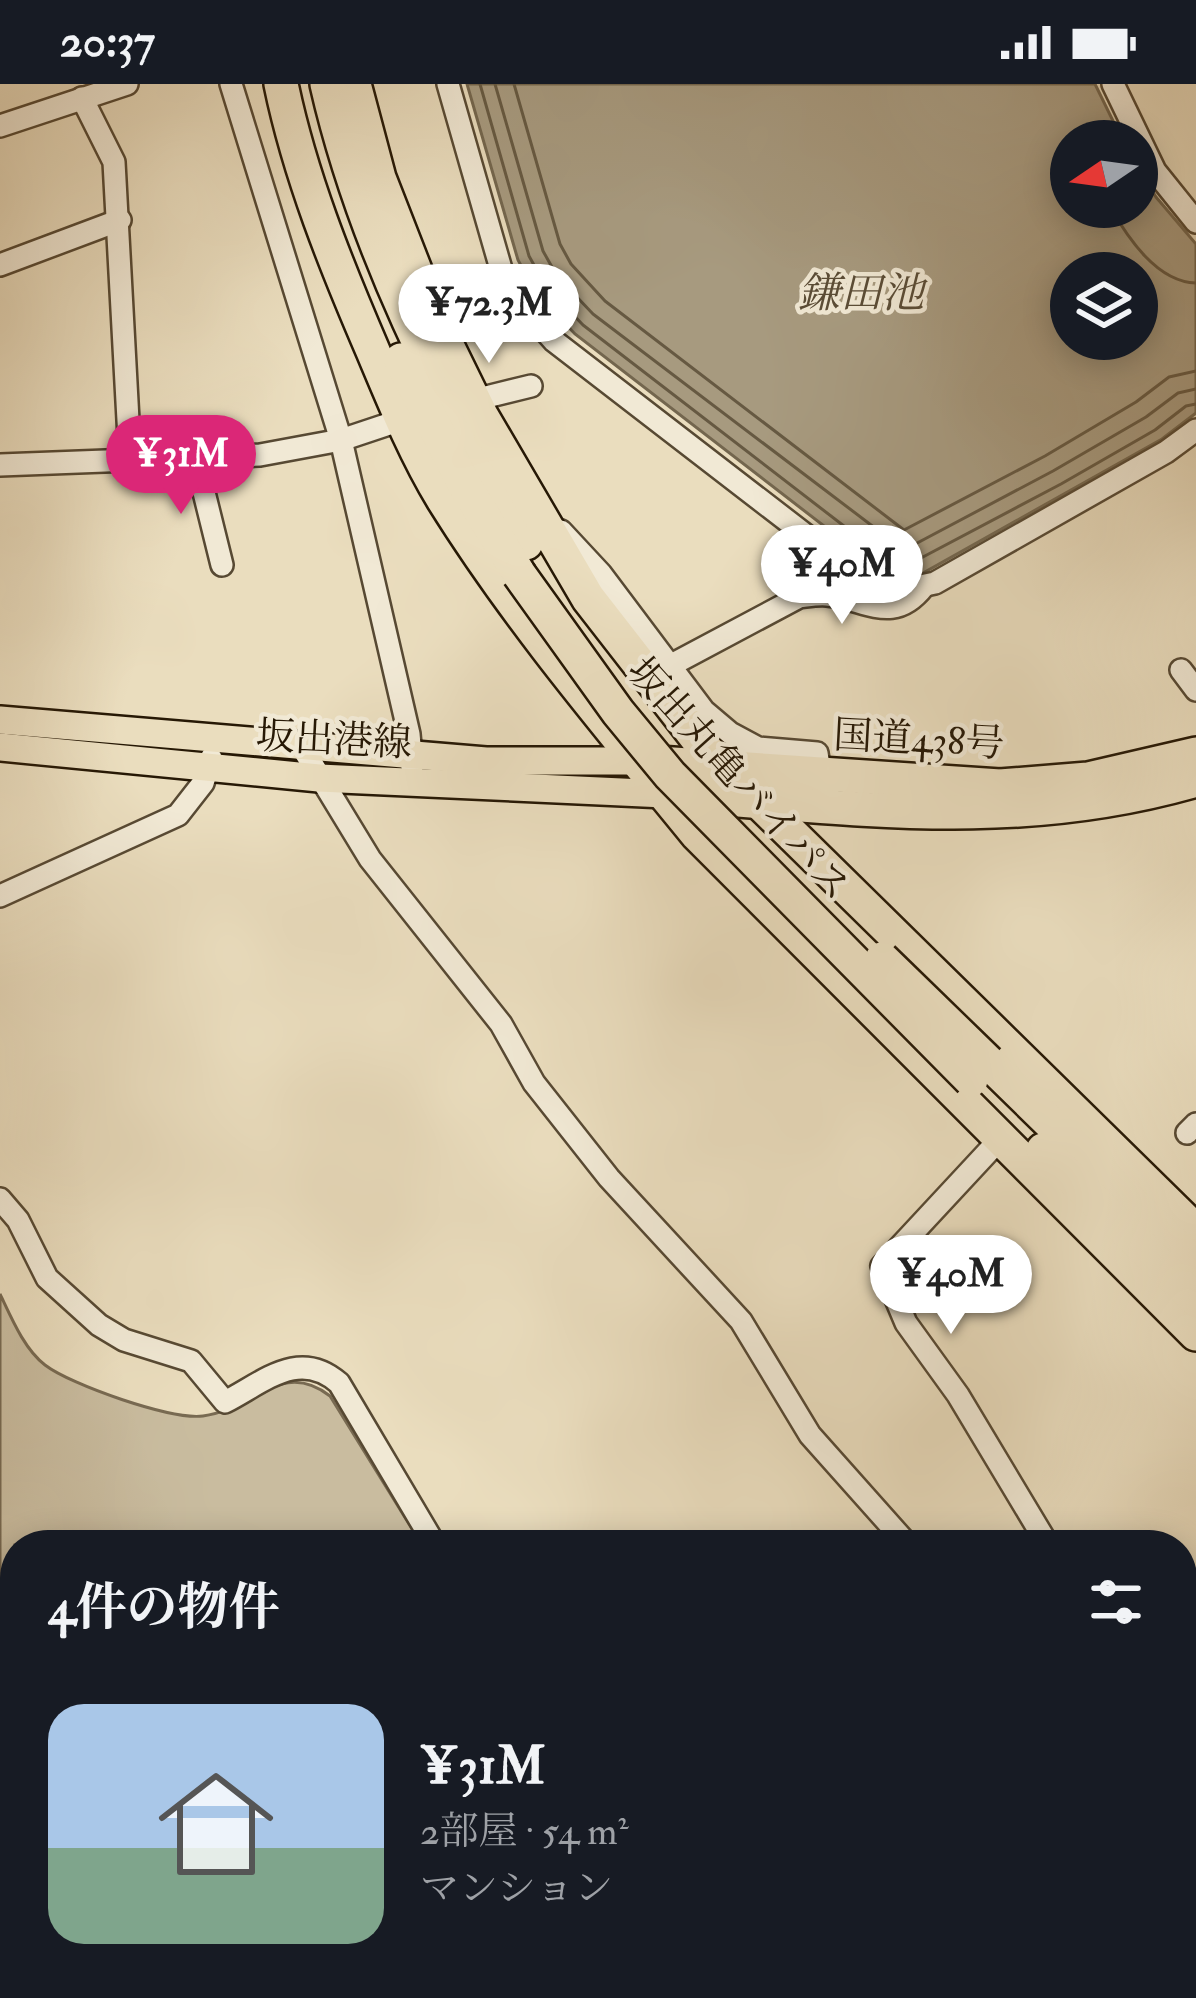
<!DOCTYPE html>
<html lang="ja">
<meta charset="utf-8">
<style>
:root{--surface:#171b24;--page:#242831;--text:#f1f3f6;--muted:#9ea1a6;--line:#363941;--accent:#db2777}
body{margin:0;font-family:"IM FELL Double Pica","Noto Serif JP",serif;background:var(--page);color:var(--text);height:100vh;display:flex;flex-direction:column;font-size:45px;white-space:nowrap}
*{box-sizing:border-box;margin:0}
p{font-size:39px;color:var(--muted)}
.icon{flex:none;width:66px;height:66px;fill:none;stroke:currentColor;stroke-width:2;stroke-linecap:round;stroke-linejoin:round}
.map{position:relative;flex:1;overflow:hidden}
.side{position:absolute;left:0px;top:1446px;width:1197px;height:468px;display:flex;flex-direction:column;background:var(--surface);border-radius:48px 48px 0 0;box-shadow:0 6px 30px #0003}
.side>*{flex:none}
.needle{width:78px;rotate:257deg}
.buttons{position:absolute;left:1050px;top:36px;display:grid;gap:24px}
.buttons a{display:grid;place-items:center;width:108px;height:108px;border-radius:50%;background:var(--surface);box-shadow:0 6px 30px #0003;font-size:60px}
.price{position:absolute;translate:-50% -102px;padding:0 27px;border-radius:42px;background:#fff;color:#222;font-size:39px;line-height:78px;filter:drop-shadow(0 3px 6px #0008)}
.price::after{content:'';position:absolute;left:50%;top:72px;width:36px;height:27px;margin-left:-18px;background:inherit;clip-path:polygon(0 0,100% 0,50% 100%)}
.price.on{background:var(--accent);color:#fff}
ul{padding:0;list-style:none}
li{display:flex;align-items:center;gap:36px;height:300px;padding:0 48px}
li+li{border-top:3px solid var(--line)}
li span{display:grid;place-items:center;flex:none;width:336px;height:240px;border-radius:36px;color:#555}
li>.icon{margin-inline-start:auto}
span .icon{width:144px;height:144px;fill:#fffc;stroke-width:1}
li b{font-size:51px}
h2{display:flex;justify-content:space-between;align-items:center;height:144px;padding:0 48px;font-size:51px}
.status{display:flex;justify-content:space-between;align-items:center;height:84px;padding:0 60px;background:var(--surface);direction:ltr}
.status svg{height:33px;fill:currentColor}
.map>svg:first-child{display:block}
.green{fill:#c9bc9f;stroke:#786a52;stroke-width:3}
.water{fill:#a79a7f;stroke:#73664e;stroke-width:3;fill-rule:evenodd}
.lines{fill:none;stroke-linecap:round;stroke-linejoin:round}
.shore{stroke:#665942;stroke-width:3}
.minor-casing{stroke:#574933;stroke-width:26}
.major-casing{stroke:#261805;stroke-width:32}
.highway-casing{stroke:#261805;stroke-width:38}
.minor{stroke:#f1e9d5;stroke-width:21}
.major{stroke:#eaddbe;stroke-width:27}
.highway{stroke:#eaddbe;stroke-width:33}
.highway-bridge-casing{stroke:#261805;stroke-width:38;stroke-linecap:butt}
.highway-bridge{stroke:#eaddbe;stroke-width:33}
.labels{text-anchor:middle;stroke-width:9;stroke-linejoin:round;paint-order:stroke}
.street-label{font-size:39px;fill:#261805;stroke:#f1e9d5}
.water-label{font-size:42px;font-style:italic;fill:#5a4c36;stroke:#f1e9d5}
</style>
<div class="status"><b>20:37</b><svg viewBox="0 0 49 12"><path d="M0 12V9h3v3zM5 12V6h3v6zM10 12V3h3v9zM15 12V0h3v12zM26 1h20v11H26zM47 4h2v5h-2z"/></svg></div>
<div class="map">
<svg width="1196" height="1914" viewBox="0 0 1196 1914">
<rect width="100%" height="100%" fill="#eaddbe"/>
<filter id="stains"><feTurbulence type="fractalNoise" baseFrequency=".00167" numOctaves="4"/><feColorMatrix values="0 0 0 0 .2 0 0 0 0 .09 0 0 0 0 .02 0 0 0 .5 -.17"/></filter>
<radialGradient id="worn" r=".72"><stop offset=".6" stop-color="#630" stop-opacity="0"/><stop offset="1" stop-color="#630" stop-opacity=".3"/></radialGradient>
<path class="green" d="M0,1210C11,1233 24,1265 45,1281C71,1301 171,1336 203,1332C253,1326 281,1274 330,1312L422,1461H15V1899H846L852,1914H0Z"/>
<path class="water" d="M467,0H1095L1117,45L1091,57H1071V123H1137V82L1156,113L1196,160V329L1162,355L907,498L872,479L575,250L536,209L518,176ZM1071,189H1137V255H1071Z"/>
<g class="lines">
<g class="shore">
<polyline points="480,0 529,172 545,201 583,241 879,469 904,483 1061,400 1155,346 1186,322 1196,320"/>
<polyline points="495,0 543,167 557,192 593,230 904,466 1053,387 1146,333 1178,309 1196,305"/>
<polyline points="514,0 560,160 571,180 605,217 904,446 1045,372 1136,318 1169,293 1196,287"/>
<path d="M1110,123C1128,154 1157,198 1196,199"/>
</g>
<g class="minor-casing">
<g id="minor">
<polyline points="231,0 341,356 409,650 412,683"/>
<polyline points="448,0 503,192 517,215 554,257 877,506 892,508 935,499 1166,368 1196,346"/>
<polyline points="1113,0 1155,87 1196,138"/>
<polyline points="82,14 114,78 130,373"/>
<polyline points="0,42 127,0"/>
<polyline points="0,181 120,136"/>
<polyline points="462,319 531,302"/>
<polyline points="195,372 222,481"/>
<polyline points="0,381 260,371 341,356 410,333"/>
<polyline points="561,447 601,490 704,627 730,649 758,664 817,669 822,701"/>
<polyline points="1181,586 1196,606"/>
<path d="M660,587L799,513C808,512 818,510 827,511C867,515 893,542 924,502"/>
<polyline points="300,660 370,775 501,940 534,999 609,1094 741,1237 810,1351 908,1461"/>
<polyline points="0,812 178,731 203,699 211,674"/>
<polyline points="1187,1049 1196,1040"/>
<polyline points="1000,1055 882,1182 906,1239 958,1311 1048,1461"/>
<path d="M0,1115L18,1136L47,1194L99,1241L124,1256L191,1277L225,1318C264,1298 299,1264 339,1299L435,1461"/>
<polyline points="1182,1764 1196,1750"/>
<polyline points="864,1899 870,1914"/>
<polyline points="1115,1899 1126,1914"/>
</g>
</g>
<g class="major-casing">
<g id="major">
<polyline points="0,636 486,677 635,677"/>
<polyline points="0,663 319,694 665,710"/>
</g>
</g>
<g class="highway-casing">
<g id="highway">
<path d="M281,0C300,92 336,181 373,267C394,317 415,369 443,415C517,534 609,642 697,750L1196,1250"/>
<path d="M327,0C364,162 442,316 526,459"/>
<polyline points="354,0 379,94 434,235 481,331 588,514 707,667 1196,1147"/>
<polyline points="401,276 464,400 519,490"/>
<polyline points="643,678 1000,702 1088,695 1196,670"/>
<path d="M674,711C857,724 1016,748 1196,696"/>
<polyline points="988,978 1196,1181"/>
<polyline points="1043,1066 1196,1216"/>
</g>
</g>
<use href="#minor" class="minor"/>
<use href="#major" class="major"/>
<use href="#highway" class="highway"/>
<g class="highway-bridge-casing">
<g id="highway-bridge">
<polyline points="519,490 618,628 670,691 971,996"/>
<polyline points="882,875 988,978"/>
</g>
</g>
<use href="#highway-bridge" class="highway-bridge"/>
</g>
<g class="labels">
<g class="street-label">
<text transform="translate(334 654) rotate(3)" y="14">坂出港線</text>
<text transform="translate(919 654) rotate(3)" y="14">国道438号</text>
<text transform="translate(740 694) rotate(48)" y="14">坂出丸亀バイパス</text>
</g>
<g class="water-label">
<text x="861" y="223">鎌田池</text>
</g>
</g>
<rect width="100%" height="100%" filter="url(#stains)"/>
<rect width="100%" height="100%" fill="url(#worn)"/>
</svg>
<div class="buttons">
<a><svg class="needle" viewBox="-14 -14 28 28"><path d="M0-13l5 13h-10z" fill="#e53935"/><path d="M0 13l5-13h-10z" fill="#9ea1a6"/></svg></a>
<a><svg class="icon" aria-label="layers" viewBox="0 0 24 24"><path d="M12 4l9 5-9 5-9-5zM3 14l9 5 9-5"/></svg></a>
</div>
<b class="price" style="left:489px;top:282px">¥72.3M</b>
<b class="price on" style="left:181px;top:433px">¥31M</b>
<b class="price" style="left:842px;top:543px">¥40M</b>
<b class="price" style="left:951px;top:1253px">¥40M</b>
<section class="side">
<h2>4件の物件<svg class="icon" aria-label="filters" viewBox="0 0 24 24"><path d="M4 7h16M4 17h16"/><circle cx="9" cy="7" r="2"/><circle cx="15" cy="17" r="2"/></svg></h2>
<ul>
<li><span style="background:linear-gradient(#a9c7e8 60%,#7fa58c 0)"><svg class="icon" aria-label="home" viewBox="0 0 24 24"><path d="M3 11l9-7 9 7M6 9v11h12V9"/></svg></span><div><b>¥31M</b><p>2部屋 · 54 m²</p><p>マンション</p></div></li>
</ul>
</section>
</div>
